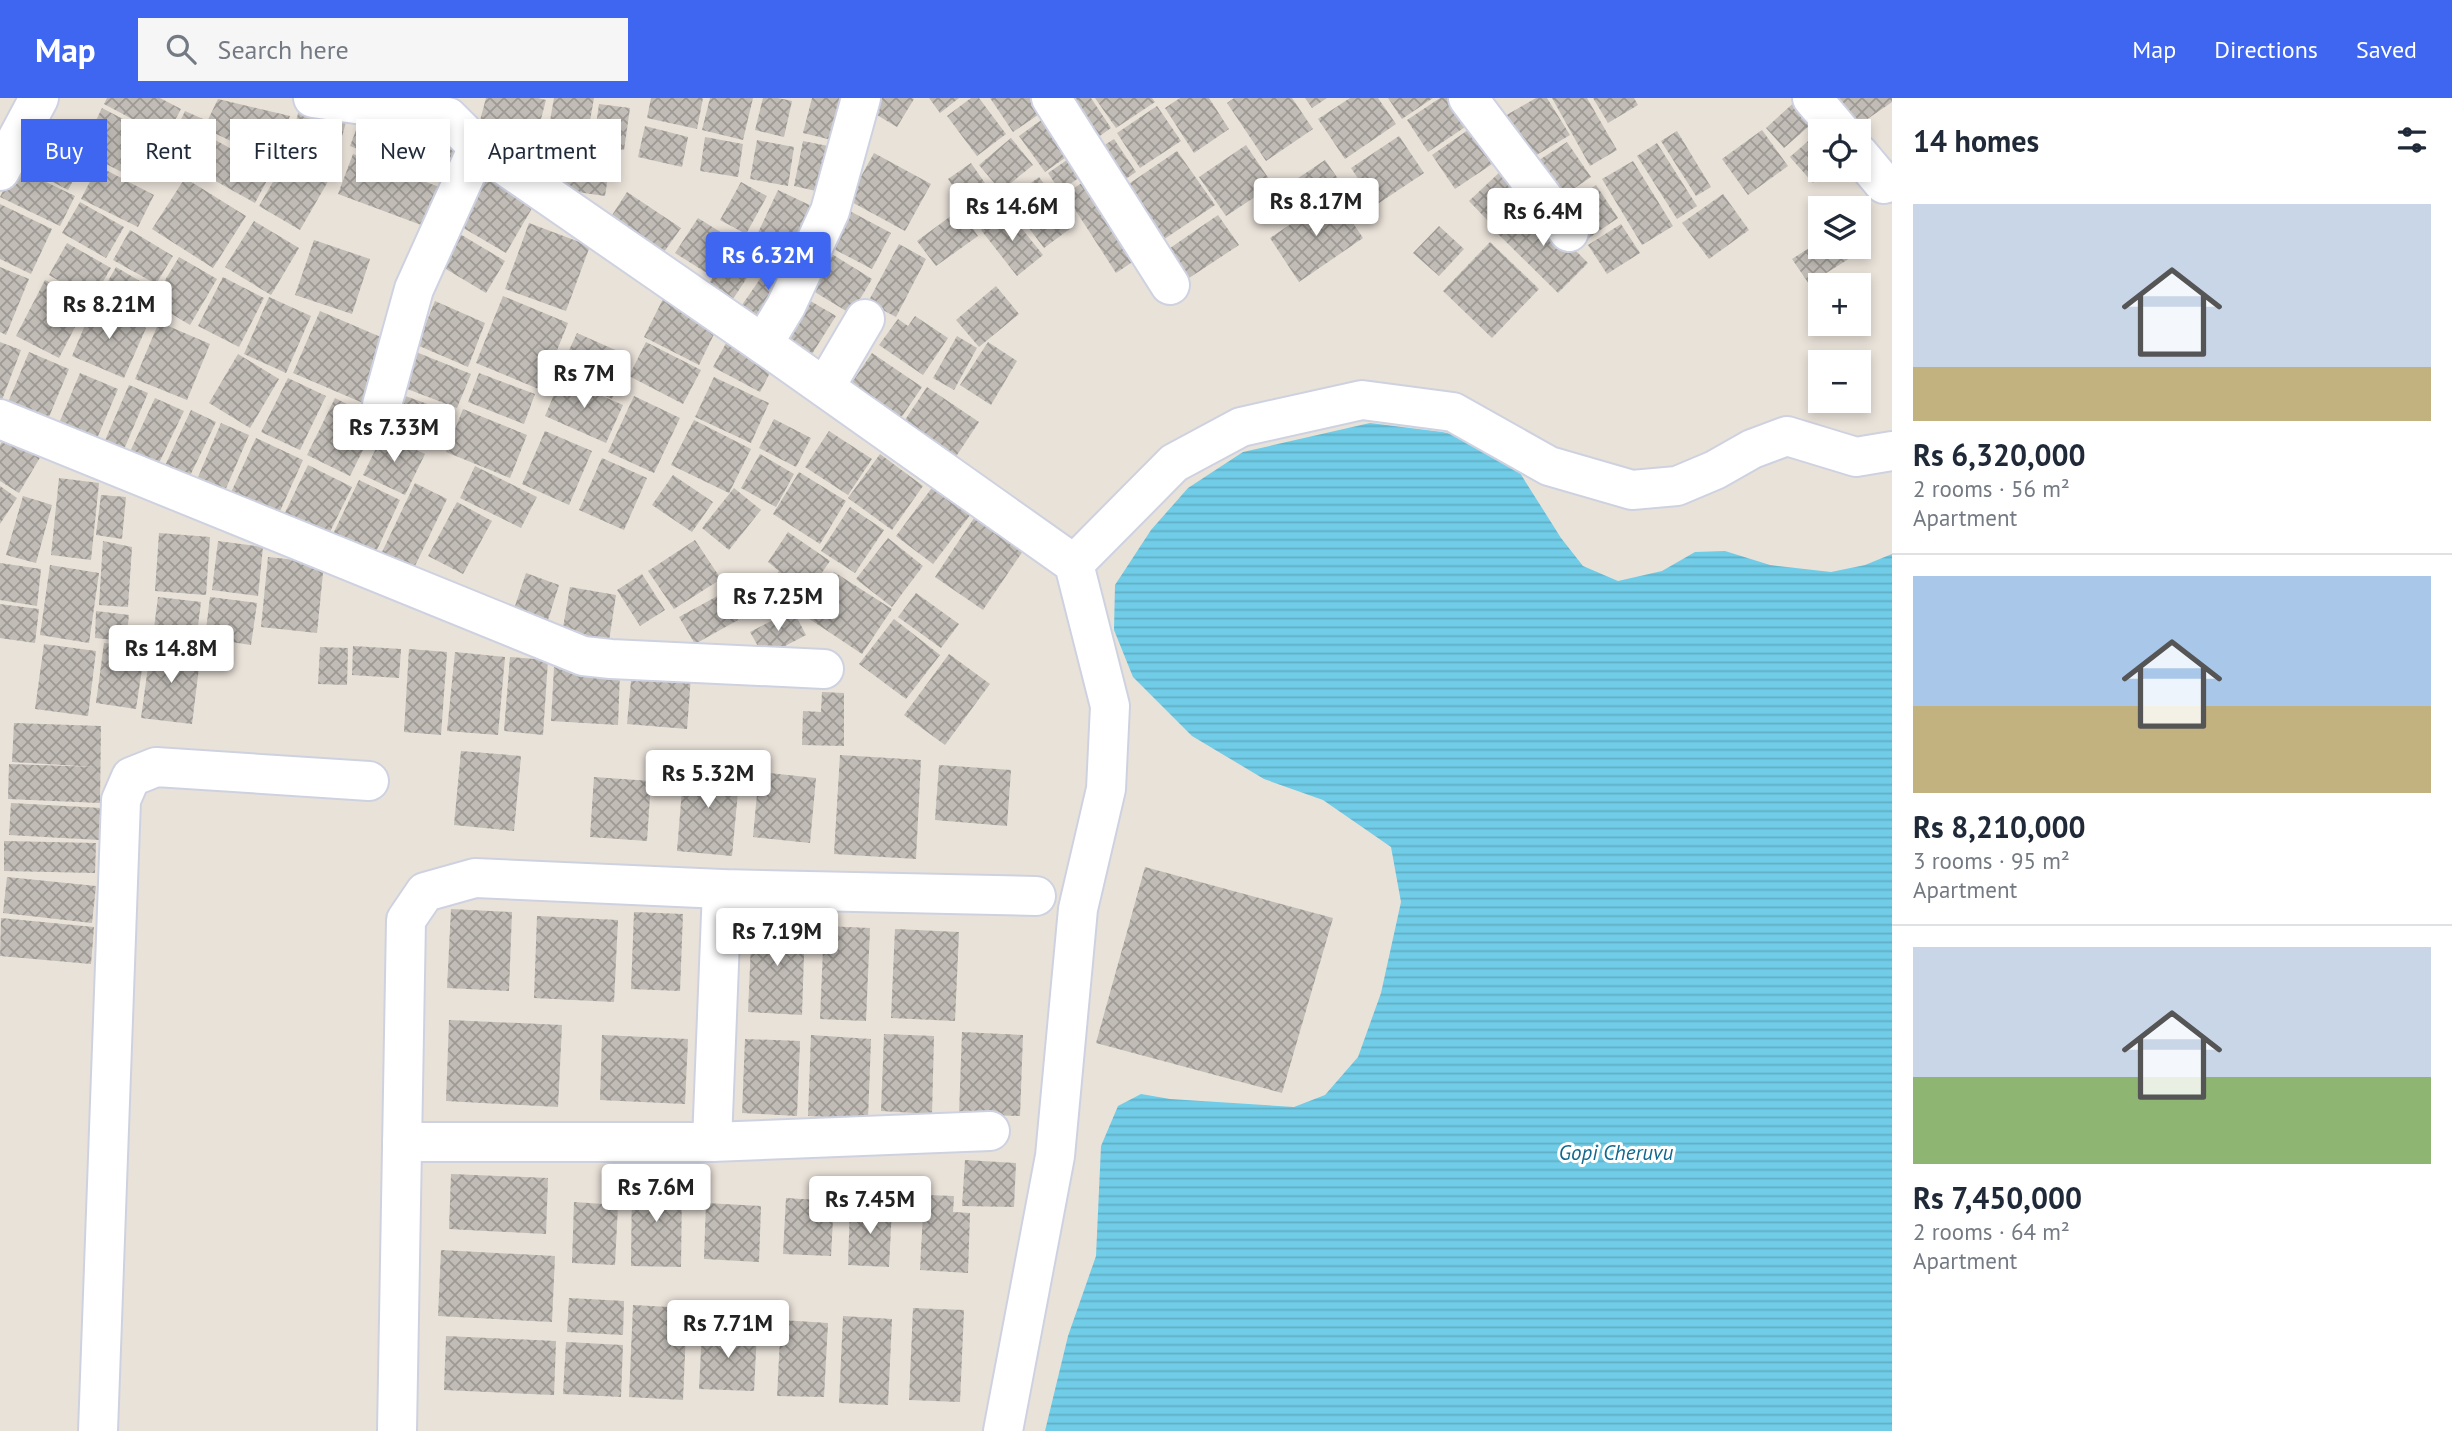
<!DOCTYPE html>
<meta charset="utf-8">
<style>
:root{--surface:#fff;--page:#f6f6f7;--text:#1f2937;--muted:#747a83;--line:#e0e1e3;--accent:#3f66f0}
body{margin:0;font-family:"PT Sans",sans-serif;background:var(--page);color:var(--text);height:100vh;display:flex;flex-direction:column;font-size:26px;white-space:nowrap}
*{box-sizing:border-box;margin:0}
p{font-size:23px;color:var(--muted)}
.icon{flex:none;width:38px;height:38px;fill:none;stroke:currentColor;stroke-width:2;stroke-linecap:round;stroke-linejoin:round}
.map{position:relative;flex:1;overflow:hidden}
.sheet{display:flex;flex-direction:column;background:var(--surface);width:560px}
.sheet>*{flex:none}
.banner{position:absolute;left:21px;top:21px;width:665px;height:63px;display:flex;gap:14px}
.fabs{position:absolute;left:1808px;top:21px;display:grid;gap:14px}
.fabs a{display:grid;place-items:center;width:63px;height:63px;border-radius:0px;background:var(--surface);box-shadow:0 4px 10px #0003;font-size:35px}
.price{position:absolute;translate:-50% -60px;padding:0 16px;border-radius:7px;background:#fff;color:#222;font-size:23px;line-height:46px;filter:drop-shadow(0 2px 4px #0008)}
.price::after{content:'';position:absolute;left:50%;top:42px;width:21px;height:16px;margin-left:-10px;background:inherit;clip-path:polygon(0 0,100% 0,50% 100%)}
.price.current{background:var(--accent);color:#fff}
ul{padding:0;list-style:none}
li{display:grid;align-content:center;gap:14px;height:371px;padding:0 21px}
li+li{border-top:2px solid var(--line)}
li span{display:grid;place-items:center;height:217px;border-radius:0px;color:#555}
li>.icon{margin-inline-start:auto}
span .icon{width:126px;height:126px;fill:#fffc;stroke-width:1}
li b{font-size:30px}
h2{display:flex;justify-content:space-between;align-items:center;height:84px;padding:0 21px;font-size:30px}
.pill{padding:0 24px;border-radius:0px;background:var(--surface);box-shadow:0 4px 10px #0003;font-size:24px;line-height:63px}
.pill.current{background:var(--accent);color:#fff}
header{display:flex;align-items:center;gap:42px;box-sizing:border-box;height:98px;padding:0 35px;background:var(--accent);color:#fff}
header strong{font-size:33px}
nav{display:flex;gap:38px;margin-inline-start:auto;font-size:24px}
.search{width:490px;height:63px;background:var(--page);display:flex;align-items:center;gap:18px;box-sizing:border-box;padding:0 24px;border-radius:0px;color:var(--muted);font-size:26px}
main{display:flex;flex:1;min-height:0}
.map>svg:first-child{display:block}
.water{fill:url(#water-rules)}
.building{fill:url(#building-cross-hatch)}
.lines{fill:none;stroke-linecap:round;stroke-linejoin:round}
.minor-casing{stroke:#ced2e0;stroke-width:42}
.minor{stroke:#fff;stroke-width:38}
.labels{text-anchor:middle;stroke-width:6;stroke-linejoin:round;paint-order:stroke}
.water-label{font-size:21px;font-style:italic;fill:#13688f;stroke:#fff}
</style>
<header>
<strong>Map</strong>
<div class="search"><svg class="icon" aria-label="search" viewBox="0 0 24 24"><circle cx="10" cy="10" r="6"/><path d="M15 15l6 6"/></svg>Search here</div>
<nav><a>Map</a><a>Directions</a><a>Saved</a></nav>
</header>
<main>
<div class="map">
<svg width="1892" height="1333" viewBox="0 0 1892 1333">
<defs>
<pattern id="water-rules" width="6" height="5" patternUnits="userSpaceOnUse" patternTransform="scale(1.75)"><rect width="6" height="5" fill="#70cce7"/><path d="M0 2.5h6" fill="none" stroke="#61afc6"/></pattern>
<pattern id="building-cross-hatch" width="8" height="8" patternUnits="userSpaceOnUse" patternTransform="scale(1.75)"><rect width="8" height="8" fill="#c1bcb6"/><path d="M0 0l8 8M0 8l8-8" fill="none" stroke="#9d9994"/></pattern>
</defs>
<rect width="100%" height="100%" fill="#e9e2d9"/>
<polygon class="water" points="1370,325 1442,334 1476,341 1513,364 1561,440 1583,468 1618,483 1662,473 1695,454 1725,453 1770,467 1831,474 1865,467 1892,456 1892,1333 1045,1333 1068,1238 1096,1158 1101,1048 1118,1008 1141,996 1170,1001 1294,1009 1325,997 1358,959 1381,895 1401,804 1391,749 1323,702 1264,681 1192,638 1133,579 1114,532 1115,487 1151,432 1188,390 1243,354"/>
<g class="building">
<polygon points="107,0 160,0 181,11 166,39 104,6"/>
<polygon points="486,0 538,0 546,2 535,44 478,30"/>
<polygon points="554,0 594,0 586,46 547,40"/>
<polygon points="651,0 703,0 697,31 647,20"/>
<polygon points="710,0 753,0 743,42 702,32"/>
<polygon points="763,0 778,0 792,3 784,39 755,32"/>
<polygon points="812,0 850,0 840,44 803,35"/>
<polygon points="874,0 912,0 914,1 897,29 867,11"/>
<polygon points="929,0 959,0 940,15"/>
<polygon points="971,0 979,0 1006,36 977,58 947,18"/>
<polygon points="990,0 1045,0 1051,8 1013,34"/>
<polygon points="1054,0 1091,0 1111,30 1087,47"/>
<polygon points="1095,0 1152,0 1155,4 1116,30"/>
<polygon points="1180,0 1209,0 1229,31 1194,55 1165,10"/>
<polygon points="1234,0 1292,0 1313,31 1266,63 1227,5"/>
<polygon points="1305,0 1327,0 1312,10"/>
<polygon points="1350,0 1378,0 1396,26 1345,61 1318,21"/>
<polygon points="1388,0 1433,0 1402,21"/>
<polygon points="1440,0 1458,0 1474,23 1428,54 1407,22"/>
<polygon points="1536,0 1547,0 1570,37 1523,65 1498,22"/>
<polygon points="1552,0 1587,0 1617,52 1590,68"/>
<polygon points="1593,0 1634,0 1638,7 1608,25"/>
<polygon points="1799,0 1817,21 1784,50 1766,30"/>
<polygon points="1831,0 1892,0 1892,4 1853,31"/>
<polygon points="218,1 290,18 274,64 204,30"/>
<polygon points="301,4 348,17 334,67 288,54"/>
<polygon points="599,6 630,10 624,52 593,48"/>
<polygon points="1157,8 1181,43 1140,70 1117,35"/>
<polygon points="365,9 416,29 401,68 350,48"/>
<polygon points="102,10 163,42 141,84 81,53"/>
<polygon points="185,13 203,21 180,70 162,62"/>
<polygon points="1054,13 1079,50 1045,74 1019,38"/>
<polygon points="645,28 688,39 682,69 638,59"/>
<polygon points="1825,28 1820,33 1820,72 1828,72 1813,85 1790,59"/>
<polygon points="1471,30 1495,64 1455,91 1432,57"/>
<polygon points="1762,32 1788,68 1748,97 1722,61"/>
<polygon points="1677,33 1711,89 1696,98 1661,43"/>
<polygon points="31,36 83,64 68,92 15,64"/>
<polygon points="204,36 272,73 255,105 187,67"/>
<polygon points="423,36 467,56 452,90 408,69"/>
<polygon points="1399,38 1424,75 1376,107 1351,70"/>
<polygon points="705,39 743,46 738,79 700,73"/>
<polygon points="1011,40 1033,67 1001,93 979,67"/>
<polygon points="1114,41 1136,74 1111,91 1089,57"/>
<polygon points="757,42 794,49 788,88 750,81"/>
<polygon points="803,43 838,50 829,96 794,88"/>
<polygon points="1567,44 1591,79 1557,102 1533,66"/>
<polygon points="1657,45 1697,108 1677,121 1637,58"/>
<polygon points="540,47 611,59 605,98 549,90 535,77"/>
<polygon points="1246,47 1273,87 1226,118 1199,79"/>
<polygon points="1080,53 1093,70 1060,93 1048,75"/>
<polygon points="1177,53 1215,107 1154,148 1117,94"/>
<polygon points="874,55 931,86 905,133 848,102"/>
<polygon points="289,56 330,80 300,132 259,108"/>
<polygon points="353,56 447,92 432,131 338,96"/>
<polygon points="1325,62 1341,85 1283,124 1267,101"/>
<polygon points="1633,63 1673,128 1642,147 1602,81"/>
<polygon points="971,65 996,101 973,117 948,81"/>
<polygon points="481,66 538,100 506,155 448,121"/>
<polygon points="98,68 154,97 138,129 81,101"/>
<polygon points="15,69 75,98 60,128 0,99"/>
<polygon points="1503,71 1526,94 1492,127 1469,103"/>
<polygon points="1039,79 1075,127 1044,150 1008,102"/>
<polygon points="1091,79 1143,157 1116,175 1065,96"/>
<polygon points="185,80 246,118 213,170 152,131"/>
<polygon points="741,84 767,98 746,136 720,122"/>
<polygon points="1596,87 1618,120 1583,144 1561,110"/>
<polygon points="778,92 820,112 796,159 756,139"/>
<polygon points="627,94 681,130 659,161 607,125"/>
<polygon points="1723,96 1749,132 1709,161 1682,125"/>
<polygon points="1334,97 1363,140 1299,184 1270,140"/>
<polygon points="80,104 124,129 106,160 62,135"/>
<polygon points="1528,105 1588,165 1558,195 1498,136"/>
<polygon points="0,106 52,131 31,176 0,161"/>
<polygon points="846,111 891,135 872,171 826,147"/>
<polygon points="1006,111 1043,157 1017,178 981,132"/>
<polygon points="959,112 978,138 936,168 917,143"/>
<polygon points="1218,117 1239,147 1180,186 1160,157"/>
<polygon points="698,120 733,142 710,177 675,155"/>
<polygon points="254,123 299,150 271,197 225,169"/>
<polygon points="529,125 590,148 566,213 505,191"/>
<polygon points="1621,126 1640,155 1607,176 1588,147"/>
<polygon points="1439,128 1464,151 1439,178 1413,155"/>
<polygon points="130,132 173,158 156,186 113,162"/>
<polygon points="455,133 505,163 486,195 436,165"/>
<polygon points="739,141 762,157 733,201 709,185"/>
<polygon points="314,142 370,161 352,216 295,197"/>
<polygon points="1820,143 1820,149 1854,149 1858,155 1809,186 1792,161"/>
<polygon points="1490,144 1539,191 1492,240 1443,193"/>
<polygon points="67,145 111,170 92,202 49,177"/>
<polygon points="899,146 926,161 896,219 868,204"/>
<polygon points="827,153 872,181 851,216 805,188"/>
<polygon points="179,159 217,181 190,227 152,204"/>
<polygon points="771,165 794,181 765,224 742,207"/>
<polygon points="0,169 29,181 6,237 0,234"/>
<polygon points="116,169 155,192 137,221 99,199"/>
<polygon points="223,179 264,200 239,249 198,228"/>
<polygon points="45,182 88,204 59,260 16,238"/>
<polygon points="996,188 1019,216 979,249 956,222"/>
<polygon points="503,198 568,225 541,292 476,265"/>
<polygon points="802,198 836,218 810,259 778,238"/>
<polygon points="269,199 311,218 286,275 244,256"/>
<polygon points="663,201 718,228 699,267 644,239"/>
<polygon points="435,203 485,225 468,269 417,247"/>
<polygon points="94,206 146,230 124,280 72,258"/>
<polygon points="320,213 390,243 363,305 293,275"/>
<polygon points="915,218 948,240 923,277 879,247 898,221 908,228"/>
<polygon points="159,224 210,246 187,302 135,281"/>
<polygon points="577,235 631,259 612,301 558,276"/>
<polygon points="730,238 776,263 760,294 713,269"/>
<polygon points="957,238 977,250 954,292 933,280"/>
<polygon points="0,244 21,252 0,307"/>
<polygon points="646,244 701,272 683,306 629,278"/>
<polygon points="988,244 1017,263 991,307 960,287"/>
<polygon points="29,254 69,271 46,326 6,309"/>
<polygon points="416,254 471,276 457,310 402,289"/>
<polygon points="872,255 922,289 894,330 844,296"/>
<polygon points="238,256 279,281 250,330 209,305"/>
<polygon points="80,275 118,291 95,345 57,330"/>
<polygon points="479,275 535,296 524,326 468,304"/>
<polygon points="714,279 769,305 751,345 695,319"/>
<polygon points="288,280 326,298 300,352 261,334"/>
<polygon points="561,280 623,307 606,345 545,318"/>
<polygon points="129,287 148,295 122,356 103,347"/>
<polygon points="927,289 979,324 955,360 903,325"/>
<polygon points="400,296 452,315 439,350 387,330"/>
<polygon points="634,298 680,320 654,375 608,354"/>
<polygon points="155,300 184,313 156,371 128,358"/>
<polygon points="335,300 378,322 350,378 307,357"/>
<polygon points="463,311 527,337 510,380 446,354"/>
<polygon points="191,312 216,324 187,384 163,372"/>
<polygon points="774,321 811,340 796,369 759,350"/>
<polygon points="694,322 751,351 729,395 671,367"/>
<polygon points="221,325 249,337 224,395 196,384"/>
<polygon points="545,333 592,353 569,407 522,386"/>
<polygon points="829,333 872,361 848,397 805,369"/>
<polygon points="383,336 425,356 405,397 363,377"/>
<polygon points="6,337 41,358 19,395 0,383 0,347"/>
<polygon points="256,340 303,362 276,422 228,401"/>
<polygon points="760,356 794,376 776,409 741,390"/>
<polygon points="880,356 923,388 892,432 848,400"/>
<polygon points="602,360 647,380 624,432 579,412"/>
<polygon points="308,367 352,389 326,442 282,421"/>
<polygon points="475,368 537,399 521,430 460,400"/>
<polygon points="799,374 846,403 820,446 773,416"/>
<polygon points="673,377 713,404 692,434 652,407"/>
<polygon points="59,380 99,385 91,462 51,457"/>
<polygon points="359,382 400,402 375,456 333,436"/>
<polygon points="415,385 447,401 414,470 382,454"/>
<polygon points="934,387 971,416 933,466 896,438"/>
<polygon points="0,388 17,400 0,426"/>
<polygon points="734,390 761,412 729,452 702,430"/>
<polygon points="101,397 126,399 122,441 96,437"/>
<polygon points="23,398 52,407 36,465 6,457"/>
<polygon points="457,404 492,423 463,476 428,458"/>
<polygon points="850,409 884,432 855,475 821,453"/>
<polygon points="976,417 1025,450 983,512 935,479"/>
<polygon points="788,434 830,463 803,502 773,481 779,473 768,464"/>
<polygon points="159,435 210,439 206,497 155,493"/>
<polygon points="888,440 923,468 892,509 856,481"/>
<polygon points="695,442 721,481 674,511 648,473"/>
<polygon points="103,443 132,449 128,509 99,507"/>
<polygon points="218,443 263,449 258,498 212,492"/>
<polygon points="268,459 324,465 317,535 261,529"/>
<polygon points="0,465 41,471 37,508 0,502"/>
<polygon points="50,467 99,475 89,545 40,537"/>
<polygon points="834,474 892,511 862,556 805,518"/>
<polygon points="526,475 559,487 547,525 513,514"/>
<polygon points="642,476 665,512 640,528 617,492"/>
<polygon points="767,476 781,505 746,521 732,492"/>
<polygon points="570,489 616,497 609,543 562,535"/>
<polygon points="723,495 738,522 695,546 679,519"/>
<polygon points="916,495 959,526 941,550 898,519"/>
<polygon points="158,499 201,504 196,543 153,538"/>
<polygon points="210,499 257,505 251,547 205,540"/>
<polygon points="0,506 39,511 35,545 0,540"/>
<polygon points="793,512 806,537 764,559 750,534"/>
<polygon points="96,513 129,517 126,543 95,540"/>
<polygon points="894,521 940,557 906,601 859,566"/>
<polygon points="104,545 145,551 136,611 96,605"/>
<polygon points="44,546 96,553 88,618 35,611"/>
<polygon points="151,547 201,553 192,626 141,620"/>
<polygon points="353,548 401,551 399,580 352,577"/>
<polygon points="320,549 348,550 347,587 318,586"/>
<polygon points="409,551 447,554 441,637 404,634"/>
<polygon points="455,554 505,559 498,637 447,633"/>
<polygon points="949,556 990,586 945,647 904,617"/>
<polygon points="510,559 548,562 543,637 504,633"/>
<polygon points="554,569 620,573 618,627 551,623"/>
<polygon points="632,572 691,578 687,631 627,626"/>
<polygon points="822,594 844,595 844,648 802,647 803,613 821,614"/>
<polygon points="14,625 101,628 100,705 8,701 9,666 97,669 12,664"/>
<polygon points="461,653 521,658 514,733 454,727"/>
<polygon points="840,657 921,662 916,761 834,756"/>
<polygon points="684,667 740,672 732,758 677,753"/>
<polygon points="939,667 1011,672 1007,728 935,722"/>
<polygon points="759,674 816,680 810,745 753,739"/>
<polygon points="594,679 651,683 647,743 590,739"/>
<polygon points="11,705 101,710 99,742 9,737"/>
<polygon points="4,743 96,745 95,775 4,773"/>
<polygon points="1145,769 1333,820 1282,995 1096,945"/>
<polygon points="7,779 96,788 92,825 3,815"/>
<polygon points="451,811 512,814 509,893 447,890"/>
<polygon points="634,814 683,816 680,893 631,891"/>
<polygon points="537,818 618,822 614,904 534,900"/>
<polygon points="1,820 94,829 91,866 0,858"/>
<polygon points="752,823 805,825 802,917 748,914"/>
<polygon points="824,828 870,830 866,923 820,921"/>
<polygon points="895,831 959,834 955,923 891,920"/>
<polygon points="449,922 562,927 558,1009 446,1003"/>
<polygon points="962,934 1023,937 1020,1018 959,1016"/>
<polygon points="884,936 934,938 932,1016 881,1013"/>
<polygon points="602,937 688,941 685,1006 600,1002"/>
<polygon points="811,937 871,941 868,1021 808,1018"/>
<polygon points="745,941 800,943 797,1018 742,1015"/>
<polygon points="965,1062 1016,1065 1014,1109 962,1108"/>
<polygon points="451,1076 548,1080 546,1136 449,1131"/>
<polygon points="632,1084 682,1085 681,1169 631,1168"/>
<polygon points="924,1097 954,1098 953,1114 970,1115 968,1175 920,1172"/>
<polygon points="786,1100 834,1103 831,1158 783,1156"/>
<polygon points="574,1104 618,1107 615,1167 572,1165"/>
<polygon points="706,1105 761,1108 759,1164 704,1161"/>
<polygon points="850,1108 892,1110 889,1169 848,1167"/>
<polygon points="441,1152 555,1158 552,1224 438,1218"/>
<polygon points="569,1200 624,1203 623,1237 567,1234"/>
<polygon points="633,1207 687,1210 683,1302 629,1299"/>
<polygon points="913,1210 964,1212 960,1304 909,1302"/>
<polygon points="843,1218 892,1221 888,1307 839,1305"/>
<polygon points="781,1222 828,1225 824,1299 777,1298"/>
<polygon points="702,1231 757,1234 754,1293 699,1291"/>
<polygon points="446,1238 556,1243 554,1297 444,1292"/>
<polygon points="566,1244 623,1247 621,1299 563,1296"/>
</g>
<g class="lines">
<g class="minor-casing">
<g id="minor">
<polyline points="313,0 448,19 478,49 763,246 1074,466 1110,608 1106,691 1078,811 1055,1058 1003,1333"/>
<polyline points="1051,0 1170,187"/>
<polyline points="1468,0 1569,134"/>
<polyline points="1812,0 1840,33"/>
<polyline points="1858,55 1884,86"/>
<polyline points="0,73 39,0"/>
<polyline points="763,246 786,208 830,113 861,0"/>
<polyline points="825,289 865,221"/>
<polyline points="382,307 414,191 478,49"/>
<polyline points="0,321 583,558 611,561 824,571"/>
<polyline points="1074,466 1174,365 1241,329 1362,302 1453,314 1549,368 1632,392 1677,388 1715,372 1752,351 1787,338 1856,359 1892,353"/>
<polyline points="402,1044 712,1044 990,1033"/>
<polyline points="712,1044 722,791"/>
<polyline points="98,1333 121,702 131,679 156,669 369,683"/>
<polyline points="397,1333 406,822 425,794 475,780 722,791 1036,798"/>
</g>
</g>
<use href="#minor" class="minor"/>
</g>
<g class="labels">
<g class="water-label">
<text x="1616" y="1062">Gopi Cheruvu</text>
</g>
</g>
</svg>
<div class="fabs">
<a><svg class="icon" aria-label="locate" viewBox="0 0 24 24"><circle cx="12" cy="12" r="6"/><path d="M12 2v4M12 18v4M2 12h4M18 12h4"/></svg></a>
<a><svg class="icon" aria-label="layers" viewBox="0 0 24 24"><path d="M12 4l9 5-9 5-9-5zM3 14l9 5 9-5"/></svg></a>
<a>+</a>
<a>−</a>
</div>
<b class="price" style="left:1316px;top:140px">Rs 8.17M</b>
<b class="price" style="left:1012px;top:145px">Rs 14.6M</b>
<b class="price" style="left:1543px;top:150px">Rs 6.4M</b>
<b class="price current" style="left:768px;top:194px">Rs 6.32M</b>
<b class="price" style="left:109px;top:243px">Rs 8.21M</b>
<b class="price" style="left:584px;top:312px">Rs 7M</b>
<b class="price" style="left:394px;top:366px">Rs 7.33M</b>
<b class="price" style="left:778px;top:535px">Rs 7.25M</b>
<b class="price" style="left:171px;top:587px">Rs 14.8M</b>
<b class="price" style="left:708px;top:712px">Rs 5.32M</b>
<b class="price" style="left:777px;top:870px">Rs 7.19M</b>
<b class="price" style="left:656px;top:1126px">Rs 7.6M</b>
<b class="price" style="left:870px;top:1138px">Rs 7.45M</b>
<b class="price" style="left:728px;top:1262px">Rs 7.71M</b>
<div class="banner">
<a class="pill current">Buy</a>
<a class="pill">Rent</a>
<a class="pill">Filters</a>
<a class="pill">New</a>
<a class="pill">Apartment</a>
</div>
</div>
<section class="sheet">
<h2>14 homes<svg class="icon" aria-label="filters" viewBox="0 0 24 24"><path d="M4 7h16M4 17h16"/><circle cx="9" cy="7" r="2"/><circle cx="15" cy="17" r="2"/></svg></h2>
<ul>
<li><span style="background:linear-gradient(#c9d6e8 75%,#c2b280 0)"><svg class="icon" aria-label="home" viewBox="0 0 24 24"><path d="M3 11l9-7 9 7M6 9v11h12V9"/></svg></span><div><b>Rs 6,320,000</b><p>2 rooms · 56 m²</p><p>Apartment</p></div></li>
<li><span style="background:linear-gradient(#a9c7e8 60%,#c2b280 0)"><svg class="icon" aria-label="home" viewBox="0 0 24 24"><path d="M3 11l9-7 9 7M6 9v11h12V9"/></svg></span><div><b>Rs 8,210,000</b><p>3 rooms · 95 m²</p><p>Apartment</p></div></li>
<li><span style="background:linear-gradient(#c9d6e8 60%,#8fb573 0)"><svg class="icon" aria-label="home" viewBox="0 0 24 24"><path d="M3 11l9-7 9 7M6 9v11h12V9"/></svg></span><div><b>Rs 7,450,000</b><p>2 rooms · 64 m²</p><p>Apartment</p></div></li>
</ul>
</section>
</main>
